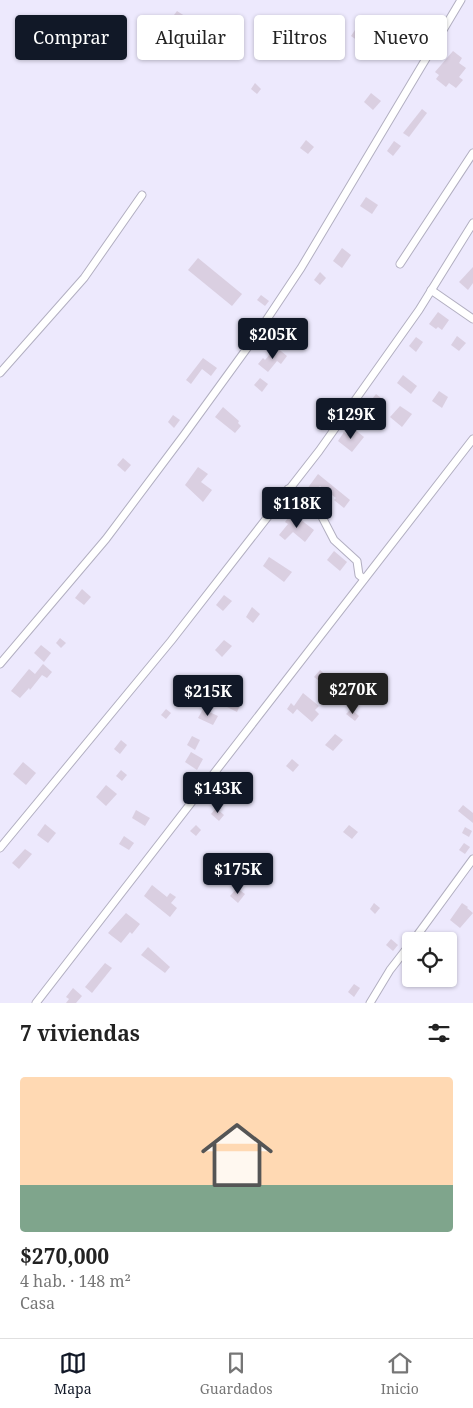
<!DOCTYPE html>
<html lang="es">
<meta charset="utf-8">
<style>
:root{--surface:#fff;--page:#f6f6f6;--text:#222;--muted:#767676;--line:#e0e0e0;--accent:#111827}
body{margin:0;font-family:"Noto Serif",serif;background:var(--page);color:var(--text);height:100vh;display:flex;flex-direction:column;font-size:19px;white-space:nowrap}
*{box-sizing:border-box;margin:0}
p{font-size:16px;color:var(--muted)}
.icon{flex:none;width:28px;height:28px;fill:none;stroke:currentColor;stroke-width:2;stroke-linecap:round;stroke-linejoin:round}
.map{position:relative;height:1003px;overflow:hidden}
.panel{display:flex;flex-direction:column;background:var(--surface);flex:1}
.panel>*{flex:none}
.top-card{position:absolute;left:15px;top:15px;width:444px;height:45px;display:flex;gap:10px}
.fabs{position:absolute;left:402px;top:932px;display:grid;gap:10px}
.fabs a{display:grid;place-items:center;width:55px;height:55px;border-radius:5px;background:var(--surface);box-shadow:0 1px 4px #0004;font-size:25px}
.price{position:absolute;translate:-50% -42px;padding:0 11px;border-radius:5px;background:var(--accent);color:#fff;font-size:16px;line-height:32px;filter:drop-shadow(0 1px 2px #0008)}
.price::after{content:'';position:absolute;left:50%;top:30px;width:15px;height:11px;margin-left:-8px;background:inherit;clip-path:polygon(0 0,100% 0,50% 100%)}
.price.selected{background:#222;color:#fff}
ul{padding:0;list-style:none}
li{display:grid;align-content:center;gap:10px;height:265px;padding:0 20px}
li span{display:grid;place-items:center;height:155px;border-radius:5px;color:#555}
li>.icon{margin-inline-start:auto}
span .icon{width:90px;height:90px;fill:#fffc;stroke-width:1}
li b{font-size:21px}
h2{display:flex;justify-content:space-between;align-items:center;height:60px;padding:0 20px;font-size:21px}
.pill{padding:0 18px;border-radius:5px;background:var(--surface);box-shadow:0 1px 4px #0004;font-size:18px;line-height:45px}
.pill.selected{background:var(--accent);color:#fff}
.tab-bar{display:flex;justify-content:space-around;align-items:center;height:70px;border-top:1px solid var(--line);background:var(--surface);font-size:14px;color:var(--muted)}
.tab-bar a{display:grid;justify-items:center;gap:2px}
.tab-bar .selected{color:var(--accent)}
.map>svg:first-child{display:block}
.building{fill:#dacfe1}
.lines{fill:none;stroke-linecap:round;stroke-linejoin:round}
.street-casing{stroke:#b2afc1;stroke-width:9}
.street{stroke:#fff;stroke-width:7}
</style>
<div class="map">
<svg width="473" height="1003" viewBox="0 0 473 1003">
<rect width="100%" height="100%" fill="#ede9fd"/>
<g class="building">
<polygon points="177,11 188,18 182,27 171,19"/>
<polygon points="359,24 369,30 361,43 351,36"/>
<polygon points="453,51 462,58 459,63 466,68 459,77 463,80 456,88 449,83 446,87 436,79 439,75 435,72"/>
<polygon points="255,83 261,89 257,94 251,89"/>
<polygon points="371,93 381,101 373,110 364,102"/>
<polygon points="422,109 427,113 409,137 403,133"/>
<polygon points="306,140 314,147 308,154 300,148"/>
<polygon points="394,141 401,146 393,156 387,151"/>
<polygon points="366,197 378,205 372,214 360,206"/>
<polygon points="342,248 351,255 342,268 333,261"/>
<polygon points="198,258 242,294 232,306 188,270"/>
<polygon points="473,267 473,283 468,290 459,282"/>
<polygon points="320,272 326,278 320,285 314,280"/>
<polygon points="261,295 269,301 265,306 257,300"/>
<polygon points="438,312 449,320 442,330 438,327 436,329 429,324"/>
<polygon points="457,336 466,343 459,351 451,345"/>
<polygon points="416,337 423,342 416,352 409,346"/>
<polygon points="276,347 287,356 281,364 277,361 268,372 258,364 263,358 265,360"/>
<polygon points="203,358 217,368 211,376 202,369 191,384 186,380"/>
<polygon points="403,375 417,386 411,394 397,383"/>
<polygon points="260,378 268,384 262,392 254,385"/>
<polygon points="439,391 448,397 442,408 432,401"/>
<polygon points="376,394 386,402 379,411 369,403"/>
<polygon points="400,406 412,414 402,427 390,417"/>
<polygon points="223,407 239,421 238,423 241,426 235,433 215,417"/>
<polygon points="173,415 180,420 174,428 168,422"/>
<polygon points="354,429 364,437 352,452 338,441 344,432 348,435"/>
<polygon points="123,458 131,465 125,472 117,465"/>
<polygon points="198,467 208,474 201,482 212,490 203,502 185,485"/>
<polygon points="318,474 350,500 344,508 334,500 336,498 320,486 313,494 307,489"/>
<polygon points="292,513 314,530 305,542 293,532 285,540 279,535 288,524 285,522"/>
<polygon points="334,551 347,562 340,571 327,560"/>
<polygon points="269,557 292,572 284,582 263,566"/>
<polygon points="82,589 91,597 84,605 75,598"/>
<polygon points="224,595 232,601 223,611 216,605"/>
<polygon points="252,607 260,614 253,623 246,617"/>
<polygon points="60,638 66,643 61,648 56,643"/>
<polygon points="224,640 232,646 222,657 215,650"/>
<polygon points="41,645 51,653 44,662 34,653"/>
<polygon points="43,664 52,672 47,678 42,675 30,690 29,688 20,698 11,691 29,669 35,674"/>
<polygon points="320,670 328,677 323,684 314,677"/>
<polygon points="224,692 242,701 237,712 219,703"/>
<polygon points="303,693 319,706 315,710 319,714 312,722 297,709 293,714 287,709 291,703 294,706"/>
<polygon points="166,709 171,713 166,719 161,715"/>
<polygon points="203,709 218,716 213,725 198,718"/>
<polygon points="351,709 359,716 355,721 346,714"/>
<polygon points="335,734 343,740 333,751 325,745"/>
<polygon points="192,736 200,740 195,750 187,745"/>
<polygon points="121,740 127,745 120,754 114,749"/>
<polygon points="191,752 203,759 197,770 185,762"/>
<polygon points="292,759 299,765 293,772 286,766"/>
<polygon points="23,762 36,773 26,785 13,774"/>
<polygon points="121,770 127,775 122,781 116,776"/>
<polygon points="106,785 117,794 106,806 96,797"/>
<polygon points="463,805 473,813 473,823 458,811"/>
<polygon points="216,808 224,815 219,821 211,814"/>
<polygon points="136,810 150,818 145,826 132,818"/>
<polygon points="45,824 56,833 48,843 37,835"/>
<polygon points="196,825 201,830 196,836 190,831"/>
<polygon points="349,825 358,832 352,839 343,832"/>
<polygon points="465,827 472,831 469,837 462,833"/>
<polygon points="124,836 134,843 129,850 119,844"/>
<polygon points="464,843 470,847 465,854 459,850"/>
<polygon points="25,849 32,854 19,869 12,863"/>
<polygon points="152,885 167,897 170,893 176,897 171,903 177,908 170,917 144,896"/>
<polygon points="237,888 245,894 238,903 230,896"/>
<polygon points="374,903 380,908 375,914 370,909"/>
<polygon points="462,903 468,907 467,908 473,913 460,928 450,920"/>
<polygon points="126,913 140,924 132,934 130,932 121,943 108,933"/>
<polygon points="391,939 398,945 393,951 386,945"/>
<polygon points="148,947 170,967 165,973 141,955"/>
<polygon points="105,963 112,968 92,993 85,987"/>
<polygon points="354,984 360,988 354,997 348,992"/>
<polygon points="73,988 82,996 76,1003 66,1003 69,999 66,997"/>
</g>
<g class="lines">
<g class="street-casing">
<g id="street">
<polyline points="400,264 473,153"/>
<polyline points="431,290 473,319"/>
<polyline points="0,373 84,278 142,195"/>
<polyline points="288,489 321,515 334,540 357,561 359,575 364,579"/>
<polyline points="0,664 106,539 184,435 253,340 301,268 461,0"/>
<polyline points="0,848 171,641 319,451 419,310 473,223"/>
<polyline points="413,941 473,859"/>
<polyline points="36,1003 473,439"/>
<polyline points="370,1003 390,970 411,943"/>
</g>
</g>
<use href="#street" class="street"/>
</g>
</svg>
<div class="fabs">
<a><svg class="icon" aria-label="locate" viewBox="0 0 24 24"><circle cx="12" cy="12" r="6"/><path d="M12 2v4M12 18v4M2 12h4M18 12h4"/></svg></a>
</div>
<b class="price" style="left:273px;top:360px">$205K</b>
<b class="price" style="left:351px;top:440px">$129K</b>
<b class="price" style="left:297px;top:529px">$118K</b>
<b class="price selected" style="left:353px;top:715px">$270K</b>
<b class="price" style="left:208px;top:717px">$215K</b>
<b class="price" style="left:218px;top:814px">$143K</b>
<b class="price" style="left:238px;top:895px">$175K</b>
<div class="top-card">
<a class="pill selected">Comprar</a>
<a class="pill">Alquilar</a>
<a class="pill">Filtros</a>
<a class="pill">Nuevo</a>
</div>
</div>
<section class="panel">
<h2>7 viviendas<svg class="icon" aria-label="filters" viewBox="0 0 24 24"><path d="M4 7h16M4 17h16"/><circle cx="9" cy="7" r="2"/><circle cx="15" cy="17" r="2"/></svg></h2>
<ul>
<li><span style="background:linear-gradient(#ffd9b3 70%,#7fa58c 0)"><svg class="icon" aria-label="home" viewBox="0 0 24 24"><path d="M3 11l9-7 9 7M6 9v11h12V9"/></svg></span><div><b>$270,000</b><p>4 hab. · 148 m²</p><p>Casa</p></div></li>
</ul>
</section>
<nav class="tab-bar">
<a class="selected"><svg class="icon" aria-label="map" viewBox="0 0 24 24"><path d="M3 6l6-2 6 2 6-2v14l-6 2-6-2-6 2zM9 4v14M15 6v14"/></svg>Mapa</a>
<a><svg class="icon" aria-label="saved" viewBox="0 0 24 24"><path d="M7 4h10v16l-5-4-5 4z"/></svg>Guardados</a>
<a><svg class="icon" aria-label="home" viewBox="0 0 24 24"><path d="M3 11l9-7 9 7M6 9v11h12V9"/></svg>Inicio</a>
</nav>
